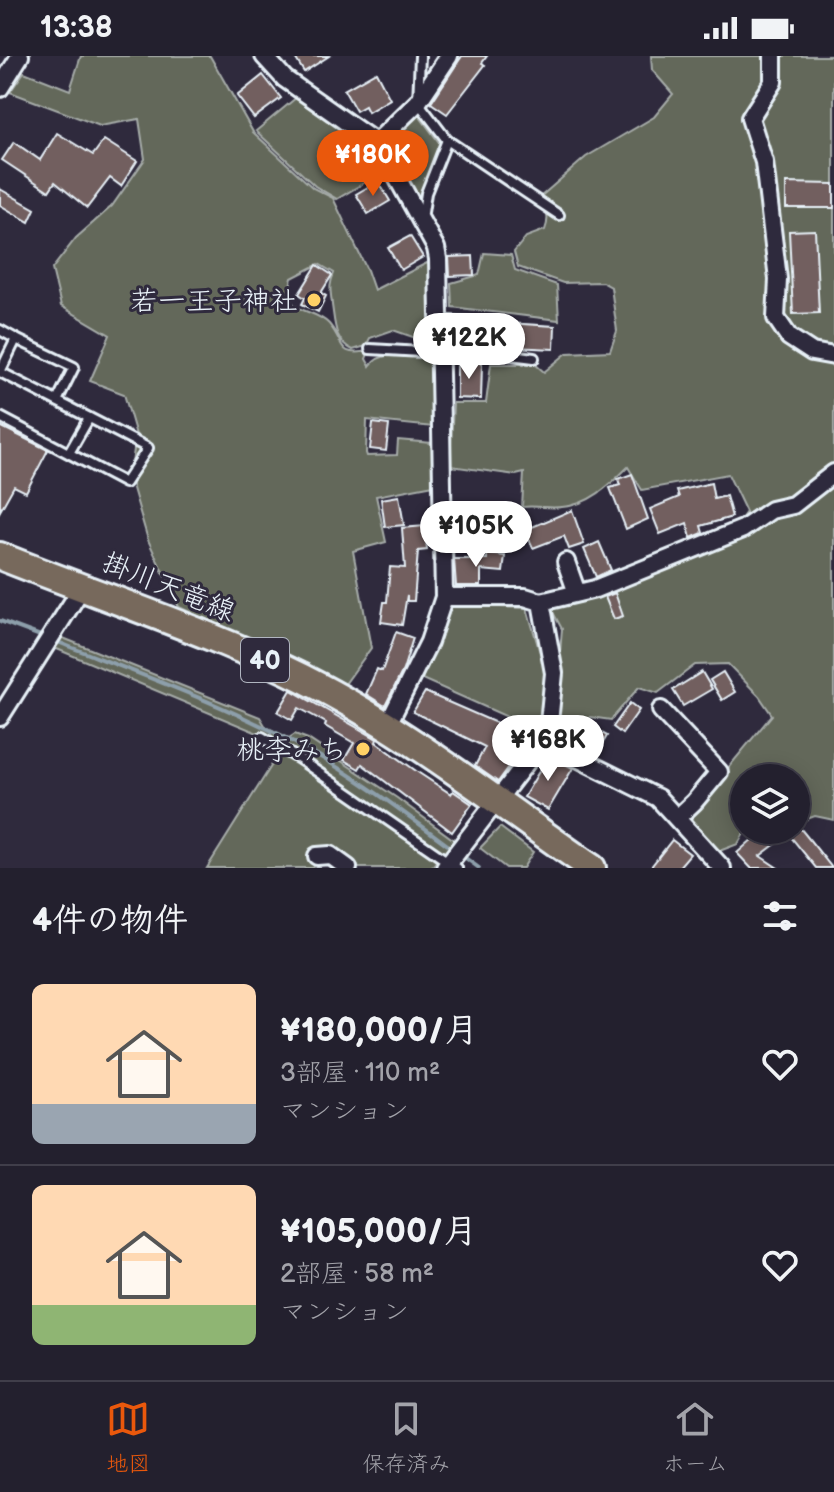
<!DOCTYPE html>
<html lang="ja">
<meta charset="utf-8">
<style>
:root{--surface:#23202e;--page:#2b2836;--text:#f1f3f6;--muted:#a3a3aa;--line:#403e4a;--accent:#ea580c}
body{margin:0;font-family:"Balsamiq Sans","Klee One",sans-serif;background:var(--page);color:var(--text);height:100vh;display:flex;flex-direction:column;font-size:30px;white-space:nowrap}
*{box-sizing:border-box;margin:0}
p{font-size:26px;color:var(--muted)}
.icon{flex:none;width:44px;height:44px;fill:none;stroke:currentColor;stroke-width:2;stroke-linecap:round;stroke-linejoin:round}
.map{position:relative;height:812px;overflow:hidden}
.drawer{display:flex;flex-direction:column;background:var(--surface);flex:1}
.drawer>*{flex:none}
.tools{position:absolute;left:730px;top:708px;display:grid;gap:16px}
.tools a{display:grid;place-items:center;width:80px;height:80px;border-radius:50%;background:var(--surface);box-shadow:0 4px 20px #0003,0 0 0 2px var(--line);font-size:40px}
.price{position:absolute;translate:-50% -68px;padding:0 18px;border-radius:28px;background:#fff;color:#222;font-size:26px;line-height:52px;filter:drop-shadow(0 2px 4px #0008)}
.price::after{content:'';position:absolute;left:50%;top:48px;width:24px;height:18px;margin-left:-12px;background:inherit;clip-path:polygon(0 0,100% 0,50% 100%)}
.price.current{background:var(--accent);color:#fff}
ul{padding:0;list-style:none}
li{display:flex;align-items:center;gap:24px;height:200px;padding:0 32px}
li+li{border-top:2px solid var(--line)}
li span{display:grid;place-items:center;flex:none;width:224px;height:160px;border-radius:12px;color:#555}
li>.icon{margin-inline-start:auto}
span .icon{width:96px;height:96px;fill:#fffc;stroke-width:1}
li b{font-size:34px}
h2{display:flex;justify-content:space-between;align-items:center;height:96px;padding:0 32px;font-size:34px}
.status{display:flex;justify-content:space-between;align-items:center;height:56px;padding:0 40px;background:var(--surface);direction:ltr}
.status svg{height:22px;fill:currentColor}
.dock{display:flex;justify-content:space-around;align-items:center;height:112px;border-top:2px solid var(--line);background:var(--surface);font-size:22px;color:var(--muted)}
.dock a{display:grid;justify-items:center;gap:4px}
.dock .current{color:var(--accent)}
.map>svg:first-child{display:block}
.green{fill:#64685a;stroke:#a6aca9;stroke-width:2;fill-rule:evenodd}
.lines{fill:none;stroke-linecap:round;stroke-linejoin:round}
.stream{stroke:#8d9fab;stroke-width:4}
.building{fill:#725f5f;stroke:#e8f1f8;stroke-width:2}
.service-casing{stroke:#e8f1f8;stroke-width:14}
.minor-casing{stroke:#e8f1f8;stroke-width:22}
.primary-casing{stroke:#e8f1f8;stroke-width:32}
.service{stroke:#2f2a3d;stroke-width:8}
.minor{stroke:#2f2a3d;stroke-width:16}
.primary{stroke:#77695c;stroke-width:26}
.poi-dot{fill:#ffd166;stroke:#2f2a3d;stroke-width:3}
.labels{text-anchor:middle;stroke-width:6;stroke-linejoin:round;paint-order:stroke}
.shield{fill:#2f2a3d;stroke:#b0b5c0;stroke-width:2}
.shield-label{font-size:26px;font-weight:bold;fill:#e8f1f8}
.poi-label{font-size:28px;fill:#e8f1f8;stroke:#2f2a3d;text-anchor:end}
.street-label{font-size:28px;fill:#e8f1f8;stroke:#2f2a3d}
</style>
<div class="status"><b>13:38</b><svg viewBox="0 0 49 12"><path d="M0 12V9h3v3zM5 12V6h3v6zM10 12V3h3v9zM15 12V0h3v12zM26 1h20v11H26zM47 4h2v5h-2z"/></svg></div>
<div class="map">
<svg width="834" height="812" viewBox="0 0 834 812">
<rect width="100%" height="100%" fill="#2f2a3d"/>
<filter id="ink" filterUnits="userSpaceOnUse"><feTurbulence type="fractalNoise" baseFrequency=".0125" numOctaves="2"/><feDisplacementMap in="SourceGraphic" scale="16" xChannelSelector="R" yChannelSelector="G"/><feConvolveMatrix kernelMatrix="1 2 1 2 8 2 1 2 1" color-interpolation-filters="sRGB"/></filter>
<g filter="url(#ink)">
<g class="green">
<path d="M81,0H210L253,76L313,132L333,142L367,214L374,234L433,204V371L367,364L366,397L367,400L397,399L398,384L432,387L439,428L376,440L386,486L353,495L371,592L345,628L179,551L148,484L130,422L136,379L124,338L90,325L110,279L61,250L52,213L76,182L112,150L145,103L139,63L100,70L10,36L24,16L70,34ZM319,208L334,217C328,231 331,235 332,249C335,268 334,285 353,294L366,290L370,282L393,274L433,288L432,302C413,302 383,291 370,310L366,303L369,295C336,301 346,288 329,268C312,250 280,260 292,222Z"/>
<path d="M651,0H834V764L815,760L796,767V722H744L746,774L738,788L714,797L684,765L772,659L759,640L728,608L695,609L658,637L639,631L611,664L590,661L574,673L555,657L562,573L548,547L722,490L746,456L728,418L642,434L628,411C609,430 589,449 562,451C548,453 537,449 522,451L524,417L516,419L450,410L453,347H486L491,308H535L544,316L567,297L610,295L617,275L611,231L602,226L563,227L518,211L514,196L526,181L545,174C550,161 547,154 539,142L586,101L654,61L673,38L652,14Z"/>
<polygon points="297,41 370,92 382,116 337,143 315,130 256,75"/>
<polygon points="417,57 441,89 427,122 417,155 386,93"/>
<polygon points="484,197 511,199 515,214 557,229 559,264 452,251 451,227 479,219"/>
<polygon points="449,549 527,552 547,621 539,675 422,623"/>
<polygon points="58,580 260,661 266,671 289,682 295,678 308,683 397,742 458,787 446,800 279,686 52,591"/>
<polygon points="278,699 287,700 438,803 431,812 343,812 323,800 313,812 207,812"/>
<polygon points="500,771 533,796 523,812 506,812 480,792"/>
</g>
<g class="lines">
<g class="stream">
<polyline points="0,565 46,582"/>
<path d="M55,585C142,619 230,650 312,696C361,724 407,759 453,793"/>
<polyline points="460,798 479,812"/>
</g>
</g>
<g class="building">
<polygon points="294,0 329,0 304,16"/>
<polygon points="462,0 487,0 482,7 485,9 447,58 431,47"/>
<polygon points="376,16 390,43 368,56 365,50 356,55 344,34"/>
<polygon points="263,19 281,42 254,62 237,40"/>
<polygon points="57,77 93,99 104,84 137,105 121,130 110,122 87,152 55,126 49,135 2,104 14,86 40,104"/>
<polygon points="378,125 390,145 368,158 356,138"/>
<polygon points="786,127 834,128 834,152 786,152"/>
<polygon points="0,133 35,153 29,166 0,149"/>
<polygon points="815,174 819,257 793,258 789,175"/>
<polygon points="410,180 423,201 401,214 388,192"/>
<polygon points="473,200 474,219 450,220 449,201"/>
<polygon points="317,209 332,219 321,237 326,240 318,256 302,248 305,242 299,238"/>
<polygon points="450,259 474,260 508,265 507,267 555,270 554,293 513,291 514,286 479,283 479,277 450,277"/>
<polygon points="457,307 482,307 481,343 457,342"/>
<polygon points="373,367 389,369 386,395 370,393"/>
<polygon points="0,370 48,394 26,436 14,430 0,455"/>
<polygon points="632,418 648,463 626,473 610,432 620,429 618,423"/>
<polygon points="711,427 714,443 726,440 732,461 701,470 703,477 691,482 687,467 660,478 650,453 679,441 677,435"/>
<polygon points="399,440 404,469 385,471 381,443"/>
<polygon points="572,454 584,488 569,493 564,480 533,492 525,474"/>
<polygon points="425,470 427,494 418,495 414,545 407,545 407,539 402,569 381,566 384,546 387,546 390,511 405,512 402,472"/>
<polygon points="599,486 611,514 596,521 584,493"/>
<polygon points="487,498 505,500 503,516 481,514 481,530 456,530 454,503 487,503"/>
<polygon points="615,537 623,560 614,563 605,541"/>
<polygon points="396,576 413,582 403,614 385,650 366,638 377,613 382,615"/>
<polygon points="702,616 712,633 683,650 673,634"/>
<polygon points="723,616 735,636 722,644 710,624"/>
<polygon points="291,634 377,683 376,686 419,717 451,738 453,735 472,748 452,776 362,708 359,713 344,704 354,687 325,670 326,667 299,652 292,664 278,656"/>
<polygon points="425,636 517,676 507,701 514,704 498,726 475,710 485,691 413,656"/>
<polygon points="630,647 639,654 622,678 613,671"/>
<polygon points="589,670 607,680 596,699 565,683 566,680 579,688"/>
<polygon points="548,700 573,712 548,754 524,741"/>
<polygon points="800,772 809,783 832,812 816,812 790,780"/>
<polygon points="763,774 794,774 760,800 778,812 751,812 737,797"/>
<polygon points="672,784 690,798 678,812 650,812"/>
</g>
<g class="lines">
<g class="service-casing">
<g id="service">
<polyline points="420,0 418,46 447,84 559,159"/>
<polyline points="422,163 426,137 447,84"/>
<polyline points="0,274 16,283"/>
<polyline points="440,290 534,302"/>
<polyline points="370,293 439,297"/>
<polyline points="0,316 148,392 125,427 0,361"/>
<polyline points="0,316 16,283 74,311 57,345"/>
<polyline points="69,397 89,362"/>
<polyline points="262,681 299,703 457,812"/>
</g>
</g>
<g class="minor-casing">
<g id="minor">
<polyline points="264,0 285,23 379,89 436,192 438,203 444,541 429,586 387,670"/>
<polyline points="773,0 773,26 750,62 764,106 778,223 776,262 789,281 812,296 834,300"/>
<polyline points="0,32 20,0"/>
<polyline points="379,89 381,82 418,46 449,0"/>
<polyline points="566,506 577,537"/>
<polyline points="444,541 525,541 541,546 554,617 547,687 535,695 445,812"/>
<polyline points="541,546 595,533 743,473 771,454 793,449 834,417"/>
<polyline points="661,654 719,716 694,746 677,762"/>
<polyline points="0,661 83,530"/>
<polyline points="547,687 658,742 722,812"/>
<polyline points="317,800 330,799 348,812"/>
</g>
</g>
<g class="primary-casing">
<path id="primary" d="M0,500C107,543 217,577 320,631C413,680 505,752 592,812"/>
</g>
<use href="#service" class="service"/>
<use href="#minor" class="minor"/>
<use href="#primary" class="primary"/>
</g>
</g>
<g class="poi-dot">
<circle cx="314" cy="244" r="8"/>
<circle cx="363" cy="693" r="8"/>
</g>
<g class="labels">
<rect class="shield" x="241" y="582" width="48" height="44" rx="6"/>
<g class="shield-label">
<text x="265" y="613">40</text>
</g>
<g class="poi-label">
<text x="298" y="254">若一王子神社</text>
<text x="347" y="703">桃李みち</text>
</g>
<g class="street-label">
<text transform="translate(169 530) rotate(22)" y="10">掛川天竜線</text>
</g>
</g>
</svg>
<div class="tools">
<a><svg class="icon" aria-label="layers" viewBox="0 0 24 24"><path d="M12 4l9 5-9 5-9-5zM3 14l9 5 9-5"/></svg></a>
</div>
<b class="price current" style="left:373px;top:142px">¥180K</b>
<b class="price" style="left:469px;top:325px">¥122K</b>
<b class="price" style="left:476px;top:513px">¥105K</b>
<b class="price" style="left:548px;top:727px">¥168K</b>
</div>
<section class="drawer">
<h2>4件の物件<svg class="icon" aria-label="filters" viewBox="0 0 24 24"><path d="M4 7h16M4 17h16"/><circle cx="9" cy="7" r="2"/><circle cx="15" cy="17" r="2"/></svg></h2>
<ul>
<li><span style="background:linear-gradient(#ffd9b3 75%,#9aa5b1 0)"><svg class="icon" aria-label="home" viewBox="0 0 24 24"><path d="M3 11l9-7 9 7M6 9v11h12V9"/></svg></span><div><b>¥180,000/月</b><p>3部屋 · 110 m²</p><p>マンション</p></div><svg class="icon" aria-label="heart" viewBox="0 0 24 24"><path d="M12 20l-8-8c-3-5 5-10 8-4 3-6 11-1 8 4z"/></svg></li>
<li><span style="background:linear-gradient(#ffd9b3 75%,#8fb573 0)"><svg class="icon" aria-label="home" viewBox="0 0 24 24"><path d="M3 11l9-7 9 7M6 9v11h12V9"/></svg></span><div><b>¥105,000/月</b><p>2部屋 · 58 m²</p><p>マンション</p></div><svg class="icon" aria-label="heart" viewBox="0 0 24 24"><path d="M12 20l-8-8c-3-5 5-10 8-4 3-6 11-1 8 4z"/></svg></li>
</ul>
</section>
<nav class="dock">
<a class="current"><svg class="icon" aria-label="map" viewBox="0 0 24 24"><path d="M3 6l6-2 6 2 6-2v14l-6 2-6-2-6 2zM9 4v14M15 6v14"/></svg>地図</a>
<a><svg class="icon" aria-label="saved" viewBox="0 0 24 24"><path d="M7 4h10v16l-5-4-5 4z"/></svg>保存済み</a>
<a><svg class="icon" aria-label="home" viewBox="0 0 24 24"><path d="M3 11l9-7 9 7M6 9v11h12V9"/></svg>ホーム</a>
</nav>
